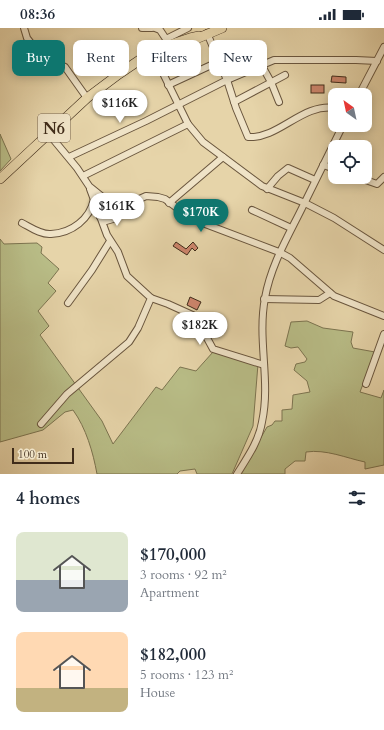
<!DOCTYPE html>
<meta charset="utf-8">
<style>
:root{--surface:#fff;--page:#f2f2f3;--text:#1f2937;--muted:#747a83;--accent:#0f766e}
body{margin:0;font-family:Cardo,serif;background:var(--page);color:var(--text);height:100vh;display:flex;flex-direction:column;font-size:15px;white-space:nowrap}
*{box-sizing:border-box;margin:0}
p{font-size:13px;color:var(--muted)}
.icon{flex:none;width:22px;height:22px;fill:none;stroke:currentColor;stroke-width:2;stroke-linecap:round;stroke-linejoin:round}
.map{position:relative;height:446px;overflow:hidden}
.sheet{display:flex;flex-direction:column;background:var(--surface);flex:1}
.sheet>*{flex:none}
.hud{position:absolute;left:12px;top:12px;width:360px;height:36px;display:flex;gap:8px}
.needle{width:26px;rotate:327deg}
.buttons{position:absolute;left:328px;top:60px;display:grid;gap:8px}
.buttons a{display:grid;place-items:center;width:44px;height:44px;border-radius:8px;background:var(--surface);box-shadow:0 2px 10px #0003;font-size:20px}
.scale{position:absolute;left:12px;bottom:10px;width:62px;box-sizing:border-box;padding-left:4px;border:2px solid #402c1a;border-top:0;font-size:11px;line-height:14px;white-space:nowrap;color:#402c1a;-webkit-text-stroke:3px #efe3c7;paint-order:stroke}
.price{position:absolute;translate:-50% -34px;padding:0 9px;border-radius:14px;background:#fff;color:#222;font-size:13px;line-height:26px;filter:drop-shadow(0 1px 2px #0008)}
.price::after{content:'';position:absolute;left:50%;top:24px;width:12px;height:9px;margin-left:-6px;background:inherit;clip-path:polygon(0 0,100% 0,50% 100%)}
.price.on{background:var(--accent);color:#fff}
ul{padding:0;list-style:none}
li{display:flex;align-items:center;gap:12px;height:100px;padding:0 16px}
li span{display:grid;place-items:center;flex:none;width:112px;height:80px;border-radius:8px;color:#555}
li>.icon{margin-inline-start:auto}
span .icon{width:48px;height:48px;fill:#fffc;stroke-width:1}
li b{font-size:17px}
h2{display:flex;justify-content:space-between;align-items:center;height:48px;padding:0 16px;font-size:17px}
.chip{padding:0 14px;border-radius:8px;background:var(--surface);box-shadow:0 2px 10px #0003;font-size:14px;line-height:36px}
.chip.on{background:var(--accent);color:#fff}
.status{display:flex;justify-content:space-between;align-items:center;height:28px;padding:0 20px;background:var(--surface);direction:ltr}
.status svg{height:11px;fill:currentColor}
.map>svg:first-child{display:block}
.green{fill:#b8bc86;stroke:#7c7450}
.building{fill:#cc846b;stroke:#402c1a}
.lines{fill:none;stroke-linecap:round;stroke-linejoin:round}
.minor-casing{stroke:#6a563e;stroke-width:8}
.highway-casing{stroke:#402c1a;stroke-width:10}
.minor{stroke:#efe3c7;stroke-width:6}
.highway{stroke:#e6d4a9;stroke-width:9}
.labels{text-anchor:middle;stroke-width:3;stroke-linejoin:round;paint-order:stroke}
.shield{fill:#efe3c7;stroke:#74634e;stroke-width:1}
.shield-label{font-size:16px;font-weight:bold;fill:#402c1a}
</style>
<div class="status"><b>08:36</b><svg viewBox="0 0 49 12"><path d="M0 12V9h3v3zM5 12V6h3v6zM10 12V3h3v9zM15 12V0h3v12zM26 1h20v11H26zM47 4h2v5h-2z"/></svg></div>
<div class="map">
<svg width="384" height="446" viewBox="0 0 384 446">
<rect width="100%" height="100%" fill="#e6d4a9"/>
<filter id="stains"><feTurbulence type="fractalNoise" baseFrequency=".005" numOctaves="4"/><feColorMatrix values="0 0 0 0 .2 0 0 0 0 .09 0 0 0 0 .02 0 0 0 .5 -.17"/></filter>
<radialGradient id="worn" r=".72"><stop offset=".6" stop-color="#630" stop-opacity="0"/><stop offset="1" stop-color="#630" stop-opacity=".3"/></radialGradient>
<g class="green">
<polygon points="0,106 11,131 0,143"/>
<path d="M0,211L4,216L37,215L42,219L41,225L59,241L48,255L56,263L38,283L49,298L40,307L102,393L113,416L156,359L162,362L180,339L196,343L213,324L258,336L253,398L232,446H197L195,441L180,443L177,446H97C93,424 86,400 73,382L65,384L43,402L0,414Z"/>
<path d="M307,293L323,300L353,304L351,314L353,320L375,324L360,364L381,370L384,362V437L365,441V434C346,430 326,421 306,424L305,433H295L285,441V446H240L267,399L272,397L275,393H282V382L292,381L293,367L310,364L307,353L294,342L296,336L305,334L307,331L298,319L291,320L285,318L291,294Z"/>
</g>
<g class="building">
<polygon points="332,48 346,49 346,55 331,54"/>
<rect x="311" y="57" width="13" height="8"/>
<polygon points="176,214 186,221 193,214 198,220 195,223 192,220 187,227 173,218"/>
<polygon points="190,269 201,274 197,282 187,277"/>
</g>
<g class="lines">
<g class="minor-casing">
<g id="minor">
<polyline points="24,0 27,10 42,29 65,39 87,70"/>
<polyline points="142,0 152,0"/>
<polyline points="155,0 160,2 166,11"/>
<path d="M207,5L227,52L236,80L248,109C279,111 302,75 335,80"/>
<polyline points="167,18 166,11 188,0"/>
<polyline points="153,25 188,96 203,114 262,158 305,175 334,190 384,222"/>
<polyline points="168,57 246,21 251,20 253,22 271,54 279,74"/>
<polyline points="359,67 384,19"/>
<polyline points="234,74 285,47"/>
<polyline points="48,105 77,140 89,158 115,179 122,179 146,168 158,169 165,171 192,191 279,224 290,230 334,268 384,288"/>
<polyline points="69,129 146,93 227,52 274,32 356,32 377,33"/>
<polyline points="323,137 335,141"/>
<polyline points="83,148 188,96"/>
<polyline points="357,149 377,156 384,149"/>
<polyline points="267,161 278,148 288,140 315,152"/>
<polyline points="169,175 223,129"/>
<polyline points="252,182 291,200"/>
<polyline points="100,189 106,193 113,191 117,184 115,179"/>
<path d="M22,195C30,199 41,207 51,206C72,205 90,191 94,171"/>
<polyline points="151,270 168,276 199,290 207,310 213,321 264,337"/>
<polyline points="264,271 319,272 330,265"/>
<polyline points="68,275 92,242 110,213"/>
<polyline points="366,356 384,306"/>
<polyline points="41,396 67,366 129,314 138,300 151,270 127,248 118,224 107,207 90,161"/>
<path d="M237,446C247,430 259,413 262,394C271,353 257,312 265,270C271,236 289,207 304,176C317,150 330,123 343,97"/>
</g>
</g>
<g class="highway-casing">
<g id="highway">
<polyline points="196,11 222,0"/>
<polyline points="0,151 87,70 119,46 144,29 163,19 190,10 199,8"/>
</g>
</g>
<use href="#minor" class="minor"/>
<use href="#highway" class="highway"/>
</g>
<g class="labels">
<rect class="shield" x="38" y="86" width="32" height="28" rx="3"/>
<g class="shield-label">
<text x="54" y="106">N6</text>
</g>
</g>
<rect width="100%" height="100%" filter="url(#stains)"/>
<rect width="100%" height="100%" fill="url(#worn)"/>
</svg>
<div class="buttons">
<a><svg class="needle" viewBox="-14 -14 28 28"><path d="M0-13l5 13h-10z" fill="#e53935"/><path d="M0 13l5-13h-10z" fill="#747a83"/></svg></a>
<a><svg class="icon" aria-label="locate" viewBox="0 0 24 24"><circle cx="12" cy="12" r="6"/><path d="M12 2v4M12 18v4M2 12h4M18 12h4"/></svg></a>
</div>
<div class="scale">100 m</div>
<b class="price" style="left:120px;top:96px">$116K</b>
<b class="price" style="left:117px;top:199px">$161K</b>
<b class="price on" style="left:201px;top:205px">$170K</b>
<b class="price" style="left:200px;top:318px">$182K</b>
<div class="hud">
<a class="chip on">Buy</a>
<a class="chip">Rent</a>
<a class="chip">Filters</a>
<a class="chip">New</a>
</div>
</div>
<section class="sheet">
<h2>4 homes<svg class="icon" aria-label="filters" viewBox="0 0 24 24"><path d="M4 7h16M4 17h16"/><circle cx="9" cy="7" r="2"/><circle cx="15" cy="17" r="2"/></svg></h2>
<ul>
<li><span style="background:linear-gradient(#dfe7d0 60%,#9aa5b1 0)"><svg class="icon" aria-label="home" viewBox="0 0 24 24"><path d="M3 11l9-7 9 7M6 9v11h12V9"/></svg></span><div><b>$170,000</b><p>3 rooms · 92 m²</p><p>Apartment</p></div></li>
<li><span style="background:linear-gradient(#ffd9b3 70%,#c2b280 0)"><svg class="icon" aria-label="home" viewBox="0 0 24 24"><path d="M3 11l9-7 9 7M6 9v11h12V9"/></svg></span><div><b>$182,000</b><p>5 rooms · 123 m²</p><p>House</p></div></li>
</ul>
</section>
